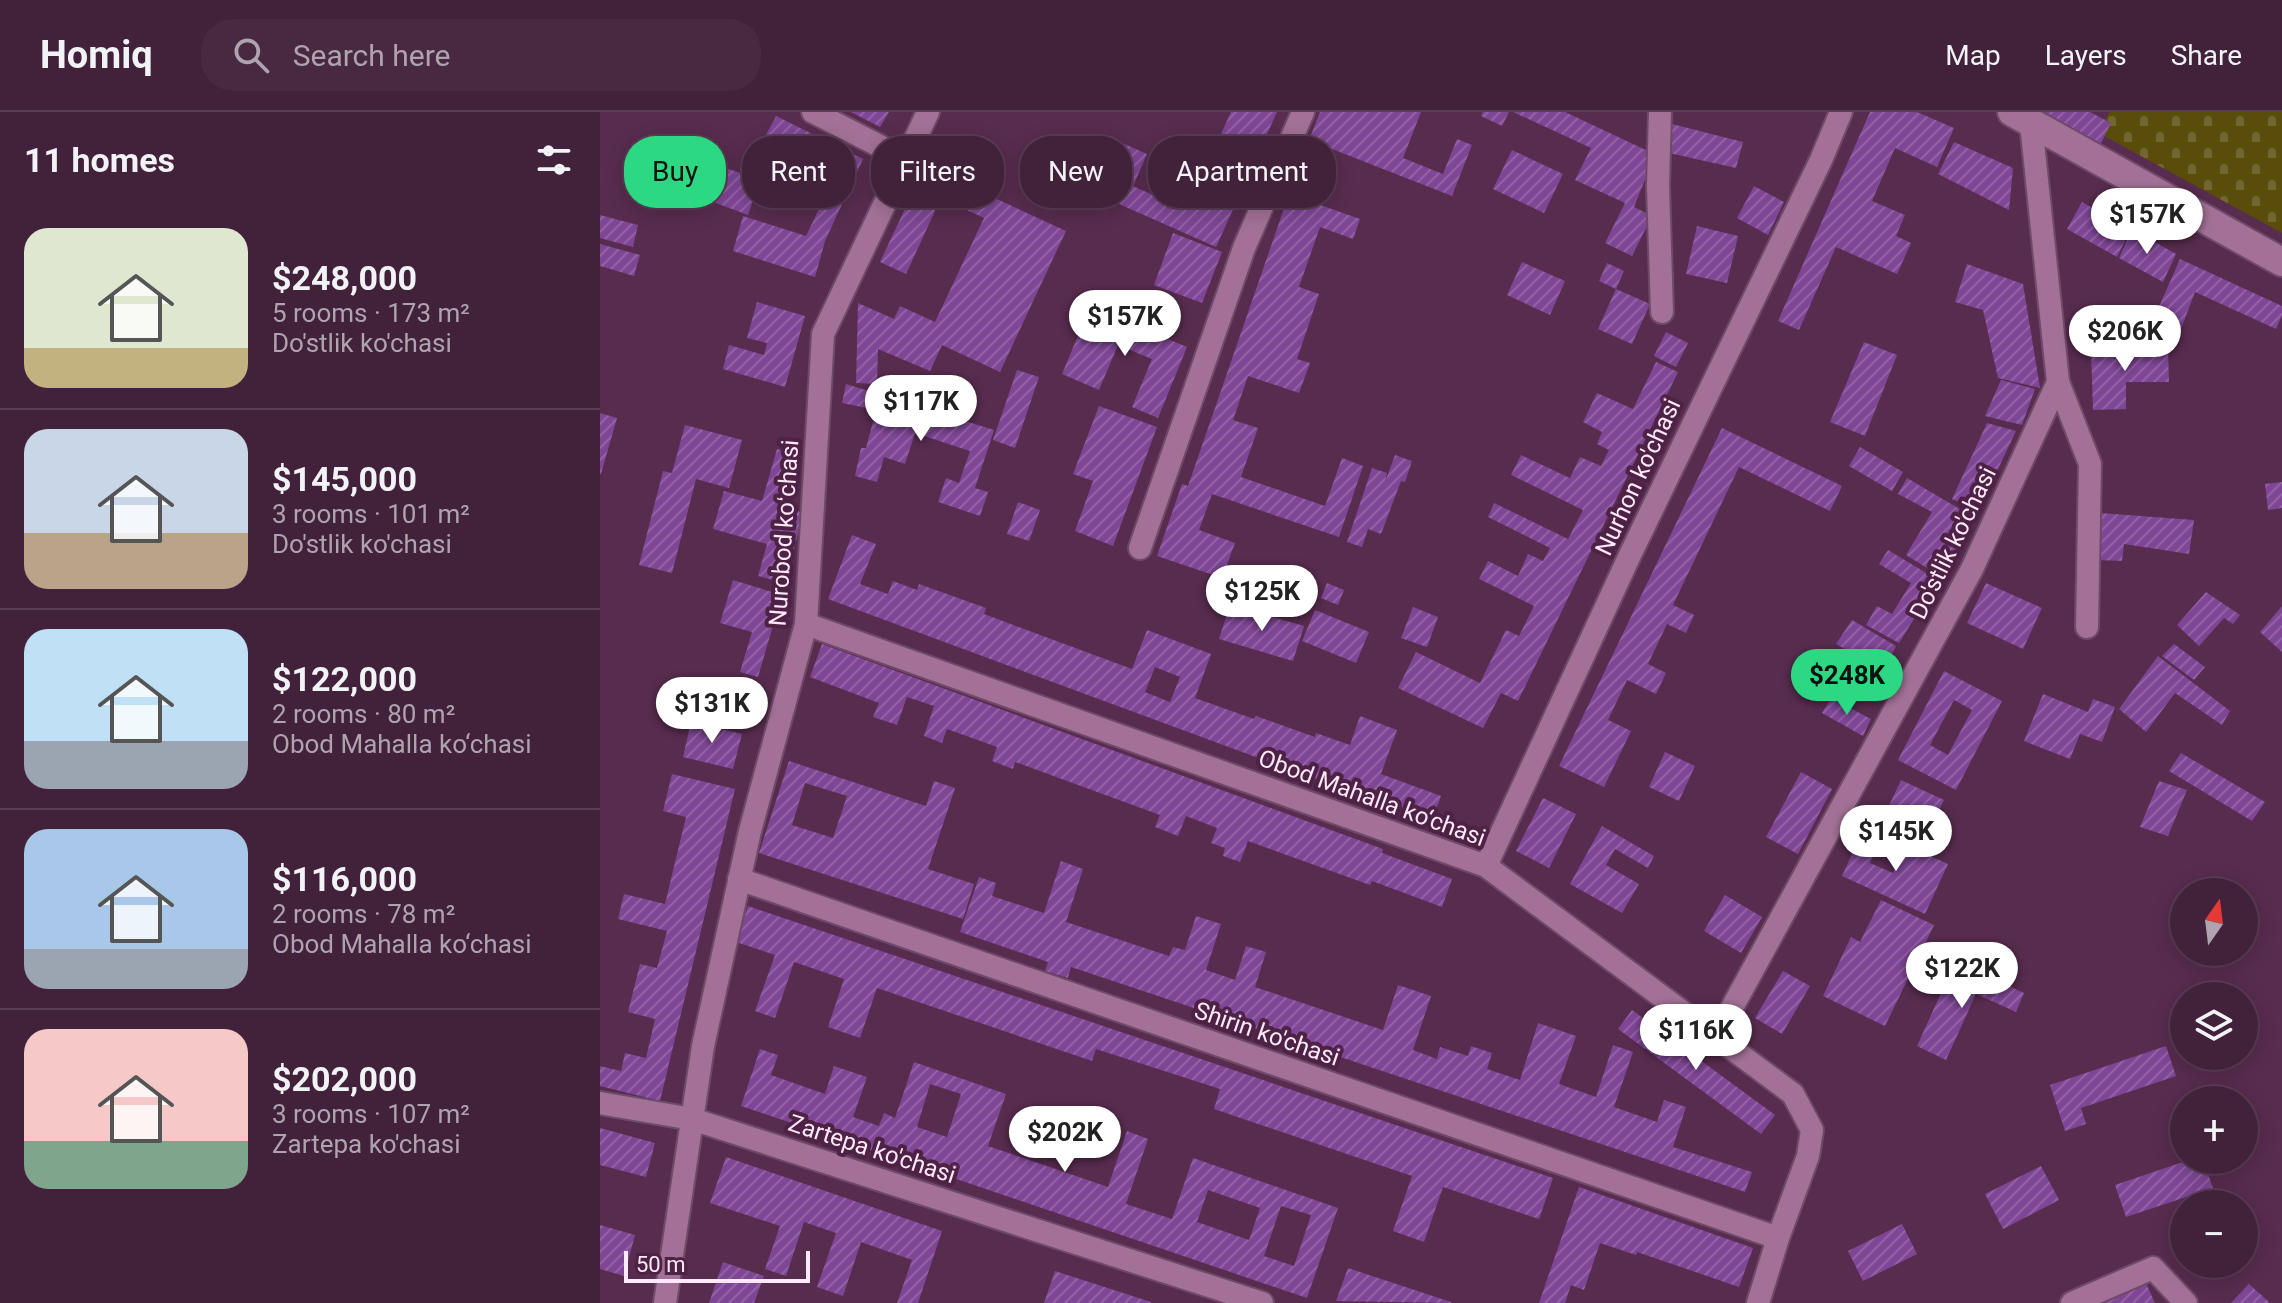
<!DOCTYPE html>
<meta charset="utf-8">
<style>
:root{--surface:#42213b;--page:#492942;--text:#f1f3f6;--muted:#aea3af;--line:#5a3e55;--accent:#2dd883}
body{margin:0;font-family:Roboto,sans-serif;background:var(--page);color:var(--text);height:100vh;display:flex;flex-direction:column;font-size:30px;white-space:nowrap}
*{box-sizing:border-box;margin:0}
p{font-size:26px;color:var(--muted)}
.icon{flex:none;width:44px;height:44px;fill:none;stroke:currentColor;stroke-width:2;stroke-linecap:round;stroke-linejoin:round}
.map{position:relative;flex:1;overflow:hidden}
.side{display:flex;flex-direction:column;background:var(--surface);width:600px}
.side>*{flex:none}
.guide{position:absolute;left:24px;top:24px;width:760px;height:72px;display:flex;gap:16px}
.needle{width:52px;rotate:14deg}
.fabs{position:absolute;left:1570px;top:766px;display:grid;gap:16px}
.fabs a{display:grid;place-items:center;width:88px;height:88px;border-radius:50%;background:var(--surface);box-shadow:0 4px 20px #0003,0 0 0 2px var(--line);font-size:40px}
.scale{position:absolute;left:24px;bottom:20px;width:186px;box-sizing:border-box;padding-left:8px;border:4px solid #ffe8f9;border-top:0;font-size:22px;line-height:28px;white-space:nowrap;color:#ffe8f9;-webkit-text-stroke:6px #4d2244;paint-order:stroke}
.price{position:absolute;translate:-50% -68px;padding:0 18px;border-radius:28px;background:#fff;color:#222;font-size:26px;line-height:52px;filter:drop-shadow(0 2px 4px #0008)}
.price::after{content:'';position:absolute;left:50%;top:48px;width:24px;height:18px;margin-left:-12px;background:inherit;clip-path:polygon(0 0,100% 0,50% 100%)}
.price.on{background:var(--accent);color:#111}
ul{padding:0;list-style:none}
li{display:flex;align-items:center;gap:24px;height:200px;padding:0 24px}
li+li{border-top:2px solid var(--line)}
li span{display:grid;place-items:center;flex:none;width:224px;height:160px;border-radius:24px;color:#555}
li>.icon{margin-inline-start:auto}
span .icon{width:96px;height:96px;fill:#fffc;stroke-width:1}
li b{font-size:34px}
h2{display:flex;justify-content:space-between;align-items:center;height:96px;padding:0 24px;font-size:34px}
.chip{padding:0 28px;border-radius:32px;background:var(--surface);box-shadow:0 4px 20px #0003,0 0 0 2px var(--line);font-size:28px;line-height:72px}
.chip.on{background:var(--accent);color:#111}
header{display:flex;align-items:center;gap:48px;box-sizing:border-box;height:112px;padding:0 40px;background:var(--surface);border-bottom:2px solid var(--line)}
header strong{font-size:38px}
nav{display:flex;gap:44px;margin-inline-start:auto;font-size:28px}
.search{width:560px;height:72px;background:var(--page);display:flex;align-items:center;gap:20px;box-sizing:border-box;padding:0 28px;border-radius:32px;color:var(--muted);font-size:30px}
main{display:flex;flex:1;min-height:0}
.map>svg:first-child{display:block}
.cemetery{fill:url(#cemetery-stones)}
.building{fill:url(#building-hatch);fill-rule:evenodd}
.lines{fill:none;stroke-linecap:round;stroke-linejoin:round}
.minor-casing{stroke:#6f4a68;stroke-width:26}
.tertiary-casing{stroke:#6f4a68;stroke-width:32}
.minor{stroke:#a37197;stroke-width:22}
.tertiary{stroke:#a37197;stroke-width:28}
.labels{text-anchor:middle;stroke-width:8;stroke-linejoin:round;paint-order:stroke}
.street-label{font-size:24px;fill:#ffe8f9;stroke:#4d2244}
</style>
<header>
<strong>Homiq</strong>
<div class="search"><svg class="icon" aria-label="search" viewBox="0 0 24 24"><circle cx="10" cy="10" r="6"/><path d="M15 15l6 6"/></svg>Search here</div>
<nav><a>Map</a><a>Layers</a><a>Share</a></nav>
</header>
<main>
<section class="side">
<h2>11 homes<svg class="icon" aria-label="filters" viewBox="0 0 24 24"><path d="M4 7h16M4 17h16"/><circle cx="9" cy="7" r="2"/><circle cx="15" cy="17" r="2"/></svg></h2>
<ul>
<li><span style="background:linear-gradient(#dfe7d0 75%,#c2b280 0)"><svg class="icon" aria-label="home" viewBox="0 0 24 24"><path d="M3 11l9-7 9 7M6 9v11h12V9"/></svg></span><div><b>$248,000</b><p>5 rooms · 173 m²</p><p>Do'stlik ko'chasi</p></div></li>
<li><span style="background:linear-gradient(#c9d6e8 65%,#b9a48a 0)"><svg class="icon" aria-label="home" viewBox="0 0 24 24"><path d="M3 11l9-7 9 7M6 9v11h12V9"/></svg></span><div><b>$145,000</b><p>3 rooms · 101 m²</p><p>Do'stlik ko'chasi</p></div></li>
<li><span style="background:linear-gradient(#bfe0f5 70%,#9aa5b1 0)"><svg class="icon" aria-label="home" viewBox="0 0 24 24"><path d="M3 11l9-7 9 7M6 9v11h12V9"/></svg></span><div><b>$122,000</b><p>2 rooms · 80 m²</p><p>Obod Mahalla ko‘chasi</p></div></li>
<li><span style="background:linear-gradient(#a9c7e8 75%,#9aa5b1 0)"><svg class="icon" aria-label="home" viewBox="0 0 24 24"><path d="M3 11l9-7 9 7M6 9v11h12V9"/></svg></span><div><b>$116,000</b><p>2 rooms · 78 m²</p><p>Obod Mahalla ko‘chasi</p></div></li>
<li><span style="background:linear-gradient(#f6c9c9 70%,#7fa58c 0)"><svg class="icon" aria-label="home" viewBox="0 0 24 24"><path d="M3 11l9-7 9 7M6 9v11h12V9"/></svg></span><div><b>$202,000</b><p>3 rooms · 107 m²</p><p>Zartepa ko'chasi</p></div></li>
</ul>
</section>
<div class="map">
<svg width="1682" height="1191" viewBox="0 0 1682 1191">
<defs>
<pattern id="cemetery-stones" width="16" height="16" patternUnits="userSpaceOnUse" patternTransform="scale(2)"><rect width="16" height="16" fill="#5a4c0a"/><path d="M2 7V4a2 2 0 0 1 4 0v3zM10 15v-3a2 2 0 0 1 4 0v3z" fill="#73662e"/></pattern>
<pattern id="building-hatch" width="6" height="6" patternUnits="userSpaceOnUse" patternTransform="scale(2)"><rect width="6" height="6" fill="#7f4696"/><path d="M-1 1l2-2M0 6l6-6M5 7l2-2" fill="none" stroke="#9261a5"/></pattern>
</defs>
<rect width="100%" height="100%" fill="#582c4f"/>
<polygon class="cemetery" points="1510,0 1682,0 1682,121 1497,20"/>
<g class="building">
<polygon points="251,0 289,0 280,15"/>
<polygon points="631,0 677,0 616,135 483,76 506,24 547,42 533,74 575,93 590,58 562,45 570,28 610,46"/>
<polygon points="720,0 821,0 803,46 843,62 857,27 872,33 852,84 709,28"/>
<polygon points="883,0 909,0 902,14 881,4"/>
<polygon points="913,0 965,0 1048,39 1050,55 1034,95 1052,104 1032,144 1005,131 1025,91 975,68 991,36"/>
<polygon points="1270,0 1317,0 1354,16 1337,55 1295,36 1272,89 1305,103 1296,124 1311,131 1297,162 1236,135 1199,218 1178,209"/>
<polygon points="1429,0 1490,0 1511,11 1496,41"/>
<polygon points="176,4 263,47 225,129 215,165 133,139 143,104 206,124 230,74 158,38"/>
<polygon points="1072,12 1143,30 1136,56 1069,41"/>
<polygon points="1354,30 1413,56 1409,98 1338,62"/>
<polygon points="912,38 963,62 944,101 893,77"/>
<polygon points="109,50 160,68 148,103 97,84"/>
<polygon points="325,54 466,119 400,260 342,233 330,259 278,237 277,272 256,271 258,191 294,207 300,194 335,210 384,106 341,86 306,162 280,150"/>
<polygon points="1154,74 1184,90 1168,123 1137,106"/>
<polygon points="689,82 760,107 753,127 720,115 699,175 719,182 697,247 710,251 699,281 648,264 633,308 658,316 641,365 725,394 742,346 763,354 739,425 612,382 599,418 635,431 622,466 557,444 582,372 588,374"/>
<polygon points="1482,90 1531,117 1517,145 1467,117"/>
<polygon points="0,103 38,113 33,135 0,126"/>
<polygon points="1097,114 1138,124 1127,171 1086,162"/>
<polygon points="1532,117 1576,142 1563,170 1519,146"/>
<polygon points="573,121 622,140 602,191 554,173"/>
<polygon points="0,132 40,143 34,164 0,154"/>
<polygon points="1580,147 1682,194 1682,203 1676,217 1595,180 1578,225 1551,213"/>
<polygon points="922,150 965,169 950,203 907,183"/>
<polygon points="1007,151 1024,159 1016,177 1050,192 1032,232 998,217 1016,177 999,169"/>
<polygon points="1367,152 1423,172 1440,276 1398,266 1383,198 1355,190"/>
<polygon points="157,190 205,204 185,275 123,257 129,233 164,243 167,231 147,226"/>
<polygon points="490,195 587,235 558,306 532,295 552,247 518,233 499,278 462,262"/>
<polygon points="1500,203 1548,203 1546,229 1499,227"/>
<polygon points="1066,220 1088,231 1076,255 1054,244"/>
<polygon points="1264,230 1297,243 1265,324 1230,310"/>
<polygon points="1568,236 1569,270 1526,270 1526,297 1493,298 1491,237"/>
<polygon points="1056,250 1078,260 918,589 901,581 883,616 798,576 816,540 880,571 906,518 919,524 934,494 879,467 888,449 918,464 928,442 943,449 950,436 888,405 894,391 968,427 983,398 911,363 921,343 970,366 980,345 1001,354 1009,338 997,332 1002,320 983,310 997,281 1033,297"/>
<polygon points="417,258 439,265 415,336 393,328"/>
<polygon points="1401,268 1435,277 1422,313 1385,304"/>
<polygon points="246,272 394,318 375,376 388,380 380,404 338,390 346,366 359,371 370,339 315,321 305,352 284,345 277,370 255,364 261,336 266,336 276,298 242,291"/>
<polygon points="499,294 557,315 513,434 475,419 493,369 473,362"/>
<polygon points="0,301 17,306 1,362 0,362"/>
<polygon points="1387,311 1416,319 1378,399 1352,387"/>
<polygon points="85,313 142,328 129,376 96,367 72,461 39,453 63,359 72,361"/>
<polygon points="1122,316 1242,374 1230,399 1139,355 1073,493 1094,503 1086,521 1067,512 1048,552 1066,561 1056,582 1027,568 1008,608 1031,619 1004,675 959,654"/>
<polygon points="1260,335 1303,360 1292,379 1249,354"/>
<polygon points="177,337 201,344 187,396 204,401 184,471 158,464 167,432 113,417 124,379 162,389"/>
<polygon points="795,343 812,349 805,370 801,369 781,422 768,417 762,435 747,430 772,356 787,361 785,370"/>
<polygon points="1307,366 1375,406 1340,464 1306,443 1332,400 1298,382"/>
<polygon points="1682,370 1682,396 1668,398 1665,372"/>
<polygon points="418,390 440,398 429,429 407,422"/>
<polygon points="1500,401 1594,408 1589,442 1524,432 1522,449 1497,448"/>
<path d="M252,423L276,432L260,472L288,482L293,469L317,478L319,472L386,496L384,502L532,557L547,518L611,542L595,586L654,607L656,604L715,625L716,621L750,633L760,604L797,618L781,662L841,684L833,707L736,671L734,674L228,487ZM555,555L580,565L570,590L545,580Z"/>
<polygon points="1288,438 1338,468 1299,531 1266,513 1277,494 1292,502 1311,471 1279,452"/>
<polygon points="133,468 182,483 158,565 140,560 152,520 120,511"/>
<polygon points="727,471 744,478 738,493 721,486"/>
<polygon points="1386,471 1442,496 1423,537 1367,511"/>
<polygon points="1606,480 1640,503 1633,512 1624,506 1599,534 1577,513"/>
<polygon points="630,493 704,514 693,549 619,527"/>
<polygon points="1682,494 1682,540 1660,520"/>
<polygon points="813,495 838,505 827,535 801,526"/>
<polygon points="715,498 769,520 756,551 702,529"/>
<polygon points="1252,508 1296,534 1283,559 1236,532"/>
<polygon points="222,532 783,737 782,741 852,767 842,795 772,769 770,773 648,729 640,750 623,744 625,736 611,731 617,716 586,704 578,724 555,715 560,703 415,650 413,657 392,649 397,635 347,617 342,631 324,624 334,594 307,585 297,613 273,605 279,591 210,565"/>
<polygon points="1574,532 1605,555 1594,568 1562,544"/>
<polygon points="1558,544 1630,599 1622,613 1575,581 1546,620 1519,597"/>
<path d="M1344,559L1402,589L1356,678L1298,648ZM1354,588L1372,598L1348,643L1330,633Z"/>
<polygon points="1443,582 1488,600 1493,587 1515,595 1502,630 1480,622 1470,647 1424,629"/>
<polygon points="1231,586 1271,607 1263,624 1222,601"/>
<polygon points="91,610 142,622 133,657 83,645"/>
<polygon points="1065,640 1095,654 1079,689 1049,675"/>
<polygon points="1581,641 1665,690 1652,709 1569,659"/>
<path d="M189,649L326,694L334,669L355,676L328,757L374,772L363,807L159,741ZM205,671L247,684L233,726L192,713Z"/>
<polygon points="1201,660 1232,677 1198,742 1166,725"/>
<polygon points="72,662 135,677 60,989 0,974 0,954 21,959 25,941 46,946 55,907 28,900 40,852 57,856 67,819 18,807 24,782 65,792 86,705 63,699"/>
<polygon points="1301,668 1344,688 1328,720 1286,700"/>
<polygon points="1559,669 1587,678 1568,724 1540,715"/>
<polygon points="943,686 976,702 949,756 916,739"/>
<polygon points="1002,714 1054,744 1048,756 1015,737 1006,753 1039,772 1022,801 970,772"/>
<polygon points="1265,714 1283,723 1270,751 1293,761 1306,733 1348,752 1325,802 1242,764"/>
<polygon points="461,749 483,757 466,810 569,844 573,835 585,838 596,804 621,812 606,858 635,868 646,834 666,840 655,875 783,918 798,873 831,884 813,938 837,947 840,935 868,944 871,934 892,941 887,957 920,968 938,911 976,924 959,972 996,985 1013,933 1033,940 1014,995 1057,1010 1064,988 1086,995 1073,1035 1152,1060 1145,1080 471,855 468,866 445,859 448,850 360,820 379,765 396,771 392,784 444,801"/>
<polygon points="1125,783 1162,805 1141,841 1104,819"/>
<polygon points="1281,788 1334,813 1285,914 1223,884 1251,825 1260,830"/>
<polygon points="148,794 953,1066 939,1107 843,1075 824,1130 793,1119 812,1064 614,997 620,977 496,937 492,949 277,876 260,926 228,915 244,867 194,850 175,906 155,899 175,843 136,830"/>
<polygon points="1183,859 1210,874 1182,922 1155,906"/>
<polygon points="1351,859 1381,872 1385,863 1424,881 1416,900 1376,882 1346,948 1317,934"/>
<polygon points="1032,898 1175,1003 1161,1022 1018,917"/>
<polygon points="1566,934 1576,964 1481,996 1486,1012 1465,1019 1450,973"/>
<path d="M160,937L178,943L171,963L225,982L234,954L267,965L253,1005L279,1014L284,1001L295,1006L314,950L406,982L388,1034L508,1075L527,1019L548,1027L526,1092L572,1107L593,1046L738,1096L707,1186L141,994ZM330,972L361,982L347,1025L317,1015ZM608,1078L660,1096L649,1128L597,1110ZM681,1094L711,1103L694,1154L664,1144Z"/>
<polygon points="0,1016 55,1031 46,1065 0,1053"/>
<polygon points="126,1045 342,1119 318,1191 297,1191 312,1148 261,1130 243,1184 217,1175 236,1121 204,1110 186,1164 165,1157 180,1114 110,1091"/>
<polygon points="1589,1048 1603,1048 1613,1076 1526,1105 1515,1073"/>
<polygon points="1441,1054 1459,1088 1403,1117 1385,1082"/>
<polygon points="979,1075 1153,1136 1139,1175 1037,1140 1036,1143 1000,1131 984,1178 971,1173 965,1191 939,1191"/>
<polygon points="1302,1112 1317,1142 1263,1169 1248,1139"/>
<polygon points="0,1113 35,1123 24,1164 0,1157"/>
<polygon points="123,1150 164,1164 154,1191 109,1191"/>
<polygon points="748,1156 851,1190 851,1191 736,1189"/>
<polygon points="455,1159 551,1190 551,1191 444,1191"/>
<polygon points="1545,1169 1555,1191 1493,1191"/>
<polygon points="1649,1172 1670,1191 1631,1191"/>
</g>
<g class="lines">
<g class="minor-casing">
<g id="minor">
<polyline points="213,0 305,47"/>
<polyline points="1060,0 1058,74 1062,200"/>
<polyline points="1458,270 1490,352 1487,515"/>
<polyline points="540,436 644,136 703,0"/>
<polyline points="206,512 886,754 1193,982 1212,1018 1208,1044 1178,1126 1158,1191"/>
<polyline points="886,754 1030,443 1221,48 1241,0"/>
<polyline points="139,767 1178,1126"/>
<polyline points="1116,925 1372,457 1458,270 1431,11"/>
<polyline points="0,991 92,1007 662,1191"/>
<polyline points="65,1191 103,934 150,719 206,512 223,222 328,0"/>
<polyline points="1472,1191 1553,1156 1586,1191"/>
</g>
</g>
<g class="tertiary-casing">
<polyline id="tertiary" points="1412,0 1682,150"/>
</g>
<use href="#minor" class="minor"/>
<use href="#tertiary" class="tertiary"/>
</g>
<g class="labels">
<g class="street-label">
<text transform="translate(1038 365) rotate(-65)" y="8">Nurhon ko'chasi</text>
<text transform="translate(184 421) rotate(-86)" y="8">Nurobod koʻchasi</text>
<text transform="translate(1353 431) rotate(-64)" y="8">Do'stlik ko'chasi</text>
<text transform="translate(772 686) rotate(20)" y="8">Obod Mahalla ko‘chasi</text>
<text transform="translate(667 922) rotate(19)" y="8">Shirin ko'chasi</text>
<text transform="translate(272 1037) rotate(18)" y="8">Zartepa ko'chasi</text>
</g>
</g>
</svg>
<div class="fabs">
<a><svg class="needle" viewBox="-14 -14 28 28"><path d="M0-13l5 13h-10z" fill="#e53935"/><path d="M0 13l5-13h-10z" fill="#aea3af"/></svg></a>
<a><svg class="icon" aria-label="layers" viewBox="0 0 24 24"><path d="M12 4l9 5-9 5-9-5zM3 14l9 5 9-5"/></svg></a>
<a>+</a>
<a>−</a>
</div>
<div class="scale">50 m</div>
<b class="price" style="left:1547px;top:144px">$157K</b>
<b class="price" style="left:525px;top:246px">$157K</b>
<b class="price" style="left:1525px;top:261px">$206K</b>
<b class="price" style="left:321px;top:331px">$117K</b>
<b class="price" style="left:662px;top:521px">$125K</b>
<b class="price on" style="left:1247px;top:605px">$248K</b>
<b class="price" style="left:112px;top:633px">$131K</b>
<b class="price" style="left:1296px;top:761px">$145K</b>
<b class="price" style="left:1362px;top:898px">$122K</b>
<b class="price" style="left:1096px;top:960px">$116K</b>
<b class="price" style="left:465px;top:1062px">$202K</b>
<div class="guide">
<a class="chip on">Buy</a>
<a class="chip">Rent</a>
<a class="chip">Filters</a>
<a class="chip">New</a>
<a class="chip">Apartment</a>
</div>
</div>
</main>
